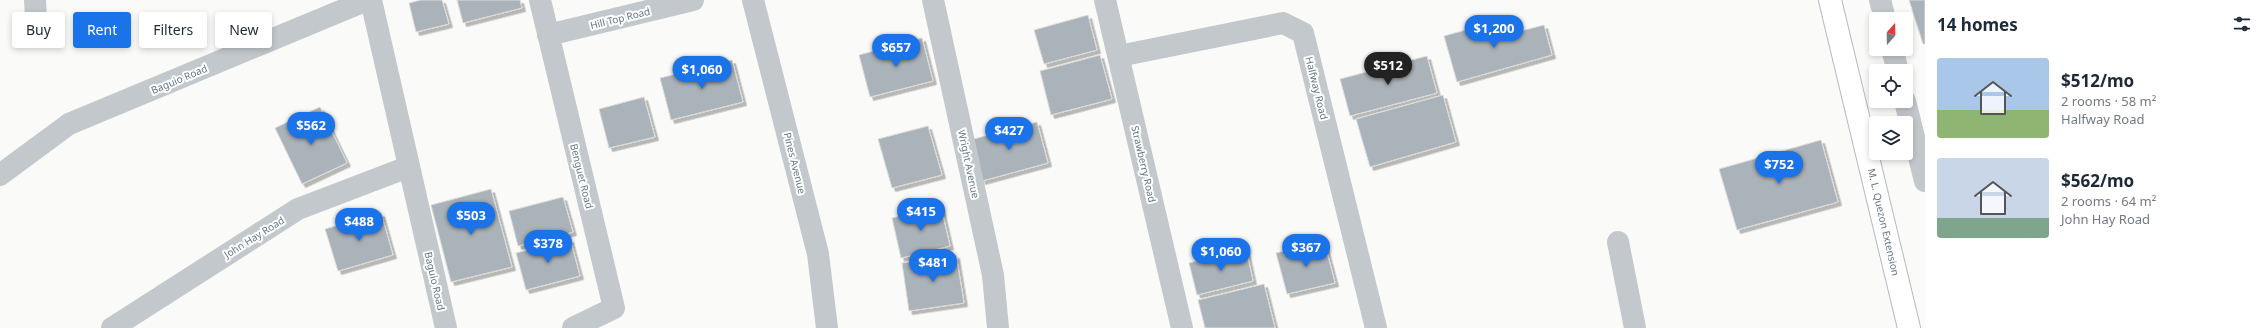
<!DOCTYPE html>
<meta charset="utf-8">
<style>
:root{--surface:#fff;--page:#f6f6f7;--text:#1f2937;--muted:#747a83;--accent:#1a73e8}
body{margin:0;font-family:"Noto Sans",sans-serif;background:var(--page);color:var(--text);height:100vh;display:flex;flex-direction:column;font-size:15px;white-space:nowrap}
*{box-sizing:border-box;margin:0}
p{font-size:13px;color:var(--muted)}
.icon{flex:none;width:22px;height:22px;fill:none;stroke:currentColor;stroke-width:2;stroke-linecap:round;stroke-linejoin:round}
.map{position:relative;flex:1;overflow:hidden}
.details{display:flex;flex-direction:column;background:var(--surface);width:340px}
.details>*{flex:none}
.top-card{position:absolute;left:12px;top:12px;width:380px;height:36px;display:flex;gap:8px}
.needle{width:26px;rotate:20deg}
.buttons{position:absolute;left:1869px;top:12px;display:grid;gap:8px}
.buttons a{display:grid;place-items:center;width:44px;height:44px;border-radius:4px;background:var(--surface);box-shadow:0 2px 6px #0003;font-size:20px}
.price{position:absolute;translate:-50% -34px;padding:0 9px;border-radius:14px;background:var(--accent);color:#fff;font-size:13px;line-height:26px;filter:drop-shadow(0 1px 2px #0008)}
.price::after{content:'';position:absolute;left:50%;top:24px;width:12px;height:9px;margin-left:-6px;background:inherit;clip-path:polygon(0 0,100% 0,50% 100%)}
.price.active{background:#222;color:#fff}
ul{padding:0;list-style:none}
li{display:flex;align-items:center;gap:12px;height:100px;padding:0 12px}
li span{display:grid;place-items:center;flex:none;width:112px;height:80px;border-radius:4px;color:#555}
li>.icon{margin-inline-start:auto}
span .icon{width:48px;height:48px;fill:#fffc;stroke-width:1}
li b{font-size:17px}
h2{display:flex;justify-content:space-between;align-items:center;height:48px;padding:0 12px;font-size:17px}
.tag{padding:0 14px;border-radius:4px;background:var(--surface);box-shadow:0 2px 6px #0003;font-size:14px;line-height:36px}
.tag.active{background:var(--accent);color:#fff}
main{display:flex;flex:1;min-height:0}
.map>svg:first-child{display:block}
.building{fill:#aab3b9;stroke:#dcdcda;filter:url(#shadow)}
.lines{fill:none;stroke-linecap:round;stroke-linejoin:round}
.secondary-casing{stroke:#b3babf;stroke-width:24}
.minor{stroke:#c3c8cc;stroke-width:22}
.secondary{stroke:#fff;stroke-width:22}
.labels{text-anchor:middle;stroke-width:4;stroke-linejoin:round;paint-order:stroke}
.street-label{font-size:10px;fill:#657683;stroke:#fff}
</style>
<main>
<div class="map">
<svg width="1925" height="328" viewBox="0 0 1925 328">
<defs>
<filter id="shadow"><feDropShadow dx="3.5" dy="3.5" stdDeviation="0" flood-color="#0004"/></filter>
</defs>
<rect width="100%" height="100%" fill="#fafaf8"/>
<g class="building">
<polygon points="421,0 442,0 449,24 416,32 409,3"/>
<polygon points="457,0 520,0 522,8 463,23"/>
<polygon points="1909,0 1925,0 1925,44 1923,44"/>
<polygon points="1088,15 1097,50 1044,64 1034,30"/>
<polygon points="1505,19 1510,34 1544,25 1552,55 1457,82 1444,36"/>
<polygon points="922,38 933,81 870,97 859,55"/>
<polygon points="1100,55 1112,99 1051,115 1040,71"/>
<polygon points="1427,56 1437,93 1350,116 1340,79"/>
<polygon points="732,60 743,102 671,120 660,78"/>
<polygon points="1443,95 1456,142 1370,167 1356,119"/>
<polygon points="644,97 655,137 609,148 599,109"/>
<polygon points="320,107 347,163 302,184 275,128"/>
<polygon points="1037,122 1048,163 982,181 970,140"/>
<polygon points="928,126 942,175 892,188 878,139"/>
<polygon points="1821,140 1838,202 1737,230 1719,169"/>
<polygon points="491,189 512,267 451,282 431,205"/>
<polygon points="563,197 573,232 518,246 509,211"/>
<polygon points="941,207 950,246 901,258 892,218"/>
<polygon points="381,213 393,255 338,271 325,229"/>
<polygon points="570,239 580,276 526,290 516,253"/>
<polygon points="1324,241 1335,283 1287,294 1276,253"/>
<polygon points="1246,249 1253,281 1197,295 1189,263"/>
<polygon points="956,255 964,303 909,311 902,263"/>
<polygon points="1264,284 1275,328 1205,328 1198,300"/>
</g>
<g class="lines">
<g class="secondary-casing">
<polyline id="secondary" points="1830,0 1909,328"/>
</g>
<g class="minor">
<polyline points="35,0 36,19"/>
<polyline points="371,0 446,328"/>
<polyline points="540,0 614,308 573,328"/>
<polyline points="753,0 818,254 827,328"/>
<polyline points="933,0 993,275 998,328"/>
<polyline points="1105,0 1182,328"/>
<polyline points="1880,0 1885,19"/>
<polyline points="548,35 693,0"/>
<polyline points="1892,49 1898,71"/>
<polyline points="1119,56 1283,23 1303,33 1376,328"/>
<polyline points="1905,101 1925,181"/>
<polyline points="0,175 69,124 367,0"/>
<polyline points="1618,242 1635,328"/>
<polyline points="112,328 298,209 408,167"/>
</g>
<use href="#secondary" class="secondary"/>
</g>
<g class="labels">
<g class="street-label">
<text transform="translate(620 18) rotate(-14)" y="4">Hill Top Road</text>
<text transform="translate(179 79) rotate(-23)" y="4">Baguio Road</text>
<text transform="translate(1317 88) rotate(76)" y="4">Halfway Road</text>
<text transform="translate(795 163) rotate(76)" y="4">Pines Avenue</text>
<text transform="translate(969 164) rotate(78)" y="4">Wright Avenue</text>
<text transform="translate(1144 164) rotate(77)" y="4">Strawberry Road</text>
<text transform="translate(582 176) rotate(76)" y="4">Benguet Road</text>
<text transform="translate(1884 222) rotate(77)" y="4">M. L. Quezon Extension</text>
<text transform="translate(254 237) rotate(-32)" y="4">John Hay Road</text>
<text transform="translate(435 281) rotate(77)" y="4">Baguio Road</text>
</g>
</g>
</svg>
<div class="buttons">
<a><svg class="needle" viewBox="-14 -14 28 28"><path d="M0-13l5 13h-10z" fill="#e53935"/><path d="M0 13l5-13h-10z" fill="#747a83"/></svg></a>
<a><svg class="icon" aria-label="locate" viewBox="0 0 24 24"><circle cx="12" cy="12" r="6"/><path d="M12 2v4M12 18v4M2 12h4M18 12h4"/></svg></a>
<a><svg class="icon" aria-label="layers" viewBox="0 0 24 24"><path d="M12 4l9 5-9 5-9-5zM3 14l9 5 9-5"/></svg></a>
</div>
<b class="price" style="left:1494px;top:49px">$1,200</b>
<b class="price" style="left:896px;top:68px">$657</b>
<b class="price active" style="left:1388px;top:86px">$512</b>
<b class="price" style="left:702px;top:90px">$1,060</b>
<b class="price" style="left:311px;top:146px">$562</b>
<b class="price" style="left:1009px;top:151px">$427</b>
<b class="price" style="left:1779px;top:185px">$752</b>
<b class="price" style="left:921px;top:232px">$415</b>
<b class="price" style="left:471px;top:236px">$503</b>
<b class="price" style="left:359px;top:242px">$488</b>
<b class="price" style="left:548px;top:264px">$378</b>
<b class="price" style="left:1306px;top:268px">$367</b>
<b class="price" style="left:1221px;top:272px">$1,060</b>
<b class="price" style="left:933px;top:283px">$481</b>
<div class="top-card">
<a class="tag">Buy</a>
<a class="tag active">Rent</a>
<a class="tag">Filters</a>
<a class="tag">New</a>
</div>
</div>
<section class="details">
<h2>14 homes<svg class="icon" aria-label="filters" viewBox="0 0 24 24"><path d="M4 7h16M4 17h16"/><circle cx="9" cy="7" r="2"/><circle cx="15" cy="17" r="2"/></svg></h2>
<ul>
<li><span style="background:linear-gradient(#a9c7e8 65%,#8fb573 0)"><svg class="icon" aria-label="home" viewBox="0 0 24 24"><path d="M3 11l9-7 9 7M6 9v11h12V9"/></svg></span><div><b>$512/mo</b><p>2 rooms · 58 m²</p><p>Halfway Road</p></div></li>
<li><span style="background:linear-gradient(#c9d6e8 75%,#7fa58c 0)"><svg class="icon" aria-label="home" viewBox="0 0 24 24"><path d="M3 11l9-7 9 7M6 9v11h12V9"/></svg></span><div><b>$562/mo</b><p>2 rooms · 64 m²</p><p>John Hay Road</p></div></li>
</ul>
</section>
</main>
